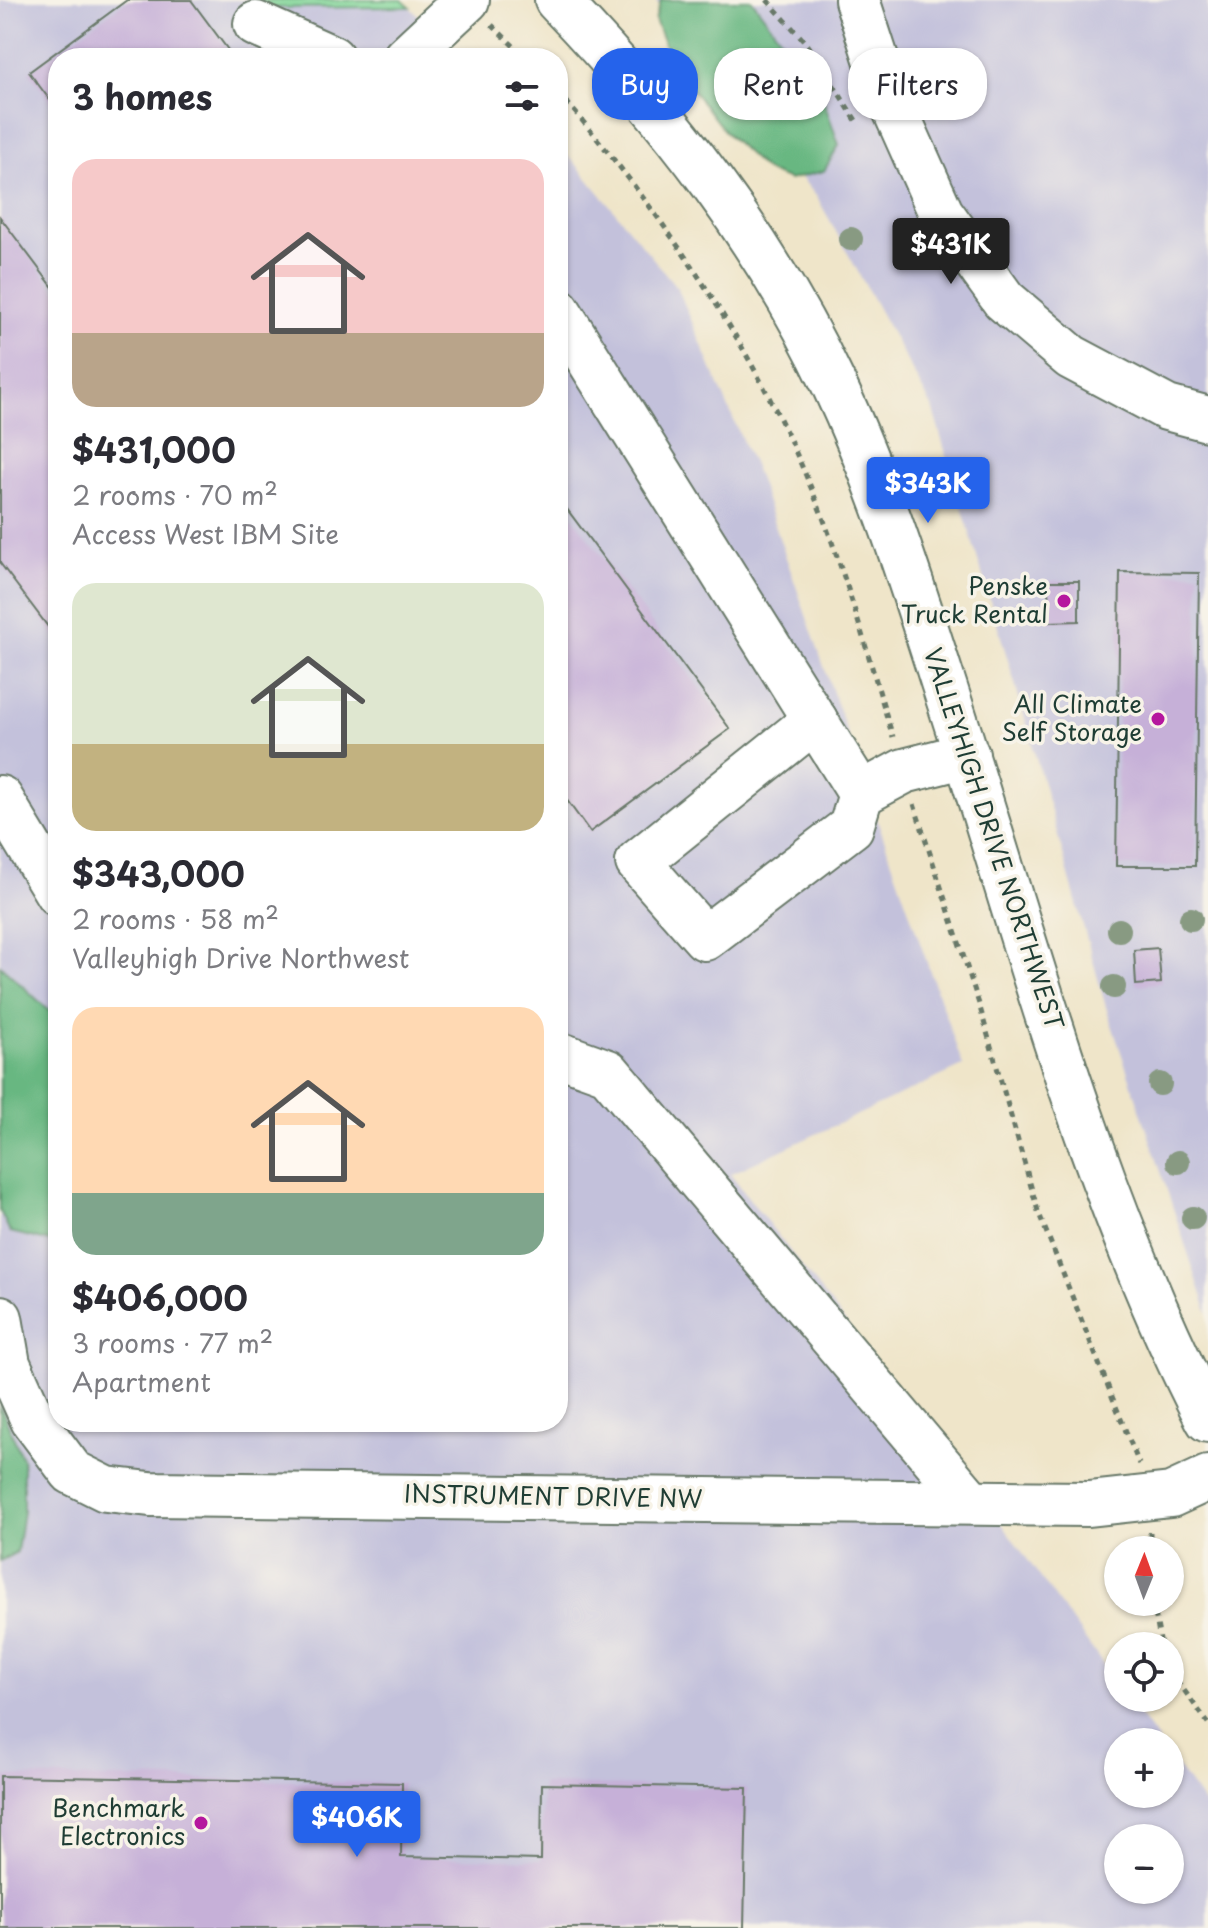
<!DOCTYPE html>
<meta charset="utf-8">
<style>
:root{--surface:#fff;--page:#f2f2f3;--text:#2b2b33;--muted:#7c7c81;--accent:#2563eb}
body{margin:0;font-family:"Playpen Sans",sans-serif;background:var(--page);color:var(--text);height:100vh;display:flex;flex-direction:column;font-size:30px;white-space:nowrap}
*{box-sizing:border-box;margin:0}
p{font-size:26px;color:var(--muted)}
.icon{flex:none;width:44px;height:44px;fill:none;stroke:currentColor;stroke-width:2;stroke-linecap:round;stroke-linejoin:round}
.map{position:relative;flex:1;overflow:hidden}
.sheet{position:absolute;left:48px;top:48px;width:520px;height:1384px;display:flex;flex-direction:column;background:var(--surface);border-radius:32px;box-shadow:0 2px 6px #0004}
.sheet>*{flex:none}
.guide{position:absolute;left:592px;top:48px;width:496px;height:72px;display:flex;gap:16px}
.needle{width:52px;rotate:1deg}
.controls{position:absolute;left:1104px;top:1536px;display:grid;gap:16px}
.controls a{display:grid;place-items:center;width:80px;height:80px;border-radius:50%;background:var(--surface);box-shadow:0 2px 6px #0004;font-size:40px}
.price{position:absolute;translate:-50% -68px;padding:0 18px;border-radius:8px;background:var(--accent);color:#fff;font-size:26px;line-height:52px;filter:drop-shadow(0 2px 4px #0008)}
.price::after{content:'';position:absolute;left:50%;top:48px;width:24px;height:18px;margin-left:-12px;background:inherit;clip-path:polygon(0 0,100% 0,50% 100%)}
.price.selected{background:#222;color:#fff}
ul{padding:0;list-style:none}
li{display:grid;align-content:center;gap:16px;height:424px;padding:0 24px}
li span{display:grid;place-items:center;height:248px;border-radius:24px;color:#555}
li>.icon{margin-inline-start:auto}
span .icon{width:144px;height:144px;fill:#fffc;stroke-width:1}
li b{font-size:34px}
h2{display:flex;justify-content:space-between;align-items:center;height:96px;padding:0 24px;font-size:34px}
.pill{padding:0 28px;border-radius:32px;background:var(--surface);box-shadow:0 2px 6px #0004;font-size:28px;line-height:72px}
.pill.selected{background:var(--accent);color:#fff}
.map>svg:first-child{display:block}
.industrial{fill:#c3c1db;fill-rule:evenodd}
.green{fill:#81d699;stroke:#508a66;stroke-width:2}
.forest{fill:#68b781;stroke:#447a5a;stroke-width:2}
.building{fill:#c6b0d8}
.lines{fill:none;stroke-linecap:round;stroke-linejoin:round}
.minor-casing{stroke:#687868;stroke-width:48}
.major-casing{stroke:#687868;stroke-width:48}
.path{stroke:#687868;stroke-width:5;stroke-dasharray:6 6;stroke-linecap:butt}
.minor{stroke:#fff;stroke-width:44}
.major{stroke:#fff;stroke-width:44}
.tree{fill:#889a82}
.poi-dot{fill:#b5179e;stroke:#f7f3e8;stroke-width:3}
.labels{text-anchor:middle;stroke-width:7;stroke-linejoin:round;paint-order:stroke}
.poi-label{font-size:24px;fill:#1f3d34;stroke:#f7f3e8;text-anchor:end}
.street-label{font-size:24px;fill:#1f3d34;stroke:#f7f3e8}
</style>
<div class="map">
<svg width="1208" height="1928" viewBox="0 0 1208 1928">
<rect width="100%" height="100%" fill="#f7f3e8"/>
<filter id="ink" filterUnits="userSpaceOnUse"><feTurbulence type="fractalNoise" baseFrequency=".0125" numOctaves="2"/><feDisplacementMap in="SourceGraphic" scale="16" xChannelSelector="R" yChannelSelector="G"/><feConvolveMatrix kernelMatrix="1 2 1 2 8 2 1 2 1" color-interpolation-filters="sRGB"/></filter>
<filter id="wash" filterUnits="userSpaceOnUse"><feTurbulence type="fractalNoise" baseFrequency=".006" numOctaves="4" result="noise"/><feDisplacementMap in="SourceGraphic" scale="32" xChannelSelector="R" yChannelSelector="G"/><feGaussianBlur stdDeviation="1.8" result="paint"/><feColorMatrix in="noise" values="0 0 0 0 0 0 0 0 0 0 0 0 0 0 0 0 0 1.4 0 .05"/><feComposite in="paint" operator="in"/></filter>
<g filter="url(#wash)">
<rect width="100%" height="100%" fill="#efe5c9"/>
<g class="industrial">
<polygon points="0,0 402,0 463,58 58,58 58,1037 0,1031"/>
<polygon points="655,0 1208,0 1208,1313 1106,1007 1016,687 932,407 817,197"/>
<path d="M558,147L576,164L678,289L758,477L963,1066L730,1174L1002,1524L1118,1685V1698H1127L1159,1742H1118V1794H1170V1757L1208,1809V1928H0V1511L23,1460L0,1405V1211L11,1232L51,1242L58,1239V1422H558ZM1118,1838H1170V1890H1118Z"/>
</g>
<polygon class="green" points="262,0 402,0 410,7 254,8"/>
<g class="forest">
<polygon points="661,0 752,0 821,93 839,145 824,171 789,180 766,171 726,133 672,64 655,20"/>
<polygon points="0,965 58,1019 58,1239 51,1242 10,1232 0,1211"/>
<polygon points="0,1405 23,1460 23,1511 17,1552 0,1561"/>
</g>
<g id="blocks">
<g class="building">
<polygon points="127,0 191,0 234,58 58,58 58,111 29,72"/>
<polygon points="0,217 58,294 58,640 0,563"/>
<polygon points="558,497 730,729 590,832 558,788"/>
<polygon points="1120,572 1199,573 1195,866 1116,866"/>
<polygon points="1048,581 1079,581 1079,621 1049,622"/>
<polygon points="1158,948 1161,983 1136,985 1134,950"/>
<polygon points="0,1776 402,1783 401,1857 541,1860 542,1784 747,1788 744,1928 0,1928"/>
</g>
</g>
</g>
<g filter="url(#ink)">
<use href="#blocks" fill-opacity="0" stroke="#687868" stroke-width="2"/>
<g class="lines">
<g class="minor-casing">
<g id="minor">
<polyline points="857,0 887,92 941,213 1004,300 1071,357 1167,408 1208,419"/>
<polyline points="256,24 332,58"/>
<polyline points="405,58 467,0"/>
<polyline points="558,310 861,794 904,771 967,755"/>
<polyline points="815,720 638,862 705,938 851,827 861,794"/>
<polyline points="0,798 58,894"/>
<polyline points="558,1054 608,1072 970,1501"/>
<polyline points="0,1318 8,1364 33,1420 72,1472 106,1489 150,1494 1089,1504 1171,1495 1208,1478"/>
</g>
</g>
<g class="major-casing">
<path id="major" d="M557,0C667,115 766,240 834,385C879,481 911,581 943,682C1024,931 1088,1187 1208,1420"/>
</g>
<g class="path">
<polyline points="767,0 808,45 857,122"/>
<polyline points="492,25 526,58"/>
<path d="M558,92C663,214 753,344 814,495C846,573 868,656 893,737"/>
<polyline points="914,804 979,1004 1038,1211 1139,1464"/>
<polyline points="1150,1532 1150,1550"/>
<polyline points="1153,1602 1161,1646"/>
<polyline points="1170,1671 1208,1723"/>
</g>
<use href="#minor" class="minor"/>
<use href="#major" class="major"/>
</g>
<g class="tree">
<circle cx="851" cy="239" r="12"/>
<circle cx="1191" cy="919" r="12"/>
<circle cx="1119" cy="930" r="12"/>
<circle cx="1114" cy="987" r="12"/>
<circle cx="1160" cy="1084" r="12"/>
<circle cx="1178" cy="1162" r="12"/>
<circle cx="1193" cy="1218" r="12"/>
</g>
</g>
<g class="poi-dot">
<circle cx="1064" cy="601" r="8"/>
<circle cx="1158" cy="719" r="8"/>
<circle cx="201" cy="1823" r="8"/>
</g>
<g class="labels">
<g class="poi-label">
<text x="1048" y="595">Penske<tspan x="1048" dy="28">Truck Rental</tspan></text>
<text x="1142" y="713">All Climate<tspan x="1142" dy="28">Self Storage</tspan></text>
<text x="185" y="1817">Benchmark<tspan x="185" dy="28">Electronics</tspan></text>
</g>
<g class="street-label">
<text transform="translate(993 839) rotate(72)" y="8">VALLEYHIGH DRIVE NORTHWEST</text>
<text transform="translate(553 1497) rotate(1)" y="8">INSTRUMENT DRIVE NW</text>
</g>
</g>
</svg>
<div class="controls">
<a><svg class="needle" viewBox="-14 -14 28 28"><path d="M0-13l5 13h-10z" fill="#e53935"/><path d="M0 13l5-13h-10z" fill="#7c7c81"/></svg></a>
<a><svg class="icon" aria-label="locate" viewBox="0 0 24 24"><circle cx="12" cy="12" r="6"/><path d="M12 2v4M12 18v4M2 12h4M18 12h4"/></svg></a>
<a>+</a>
<a>−</a>
</div>
<b class="price selected" style="left:951px;top:286px">$431K</b>
<b class="price" style="left:928px;top:525px">$343K</b>
<b class="price" style="left:357px;top:1859px">$406K</b>
<div class="guide">
<a class="pill selected">Buy</a>
<a class="pill">Rent</a>
<a class="pill">Filters</a>
</div>
<section class="sheet">
<h2>3 homes<svg class="icon" aria-label="filters" viewBox="0 0 24 24"><path d="M4 7h16M4 17h16"/><circle cx="9" cy="7" r="2"/><circle cx="15" cy="17" r="2"/></svg></h2>
<ul>
<li><span style="background:linear-gradient(#f6c9c9 70%,#b9a48a 0)"><svg class="icon" aria-label="home" viewBox="0 0 24 24"><path d="M3 11l9-7 9 7M6 9v11h12V9"/></svg></span><div><b>$431,000</b><p>2 rooms · 70 m²</p><p>Access West IBM Site</p></div></li>
<li><span style="background:linear-gradient(#dfe7d0 65%,#c2b280 0)"><svg class="icon" aria-label="home" viewBox="0 0 24 24"><path d="M3 11l9-7 9 7M6 9v11h12V9"/></svg></span><div><b>$343,000</b><p>2 rooms · 58 m²</p><p>Valleyhigh Drive Northwest</p></div></li>
<li><span style="background:linear-gradient(#ffd9b3 75%,#7fa58c 0)"><svg class="icon" aria-label="home" viewBox="0 0 24 24"><path d="M3 11l9-7 9 7M6 9v11h12V9"/></svg></span><div><b>$406,000</b><p>3 rooms · 77 m²</p><p>Apartment</p></div></li>
</ul>
</section>
</div>
